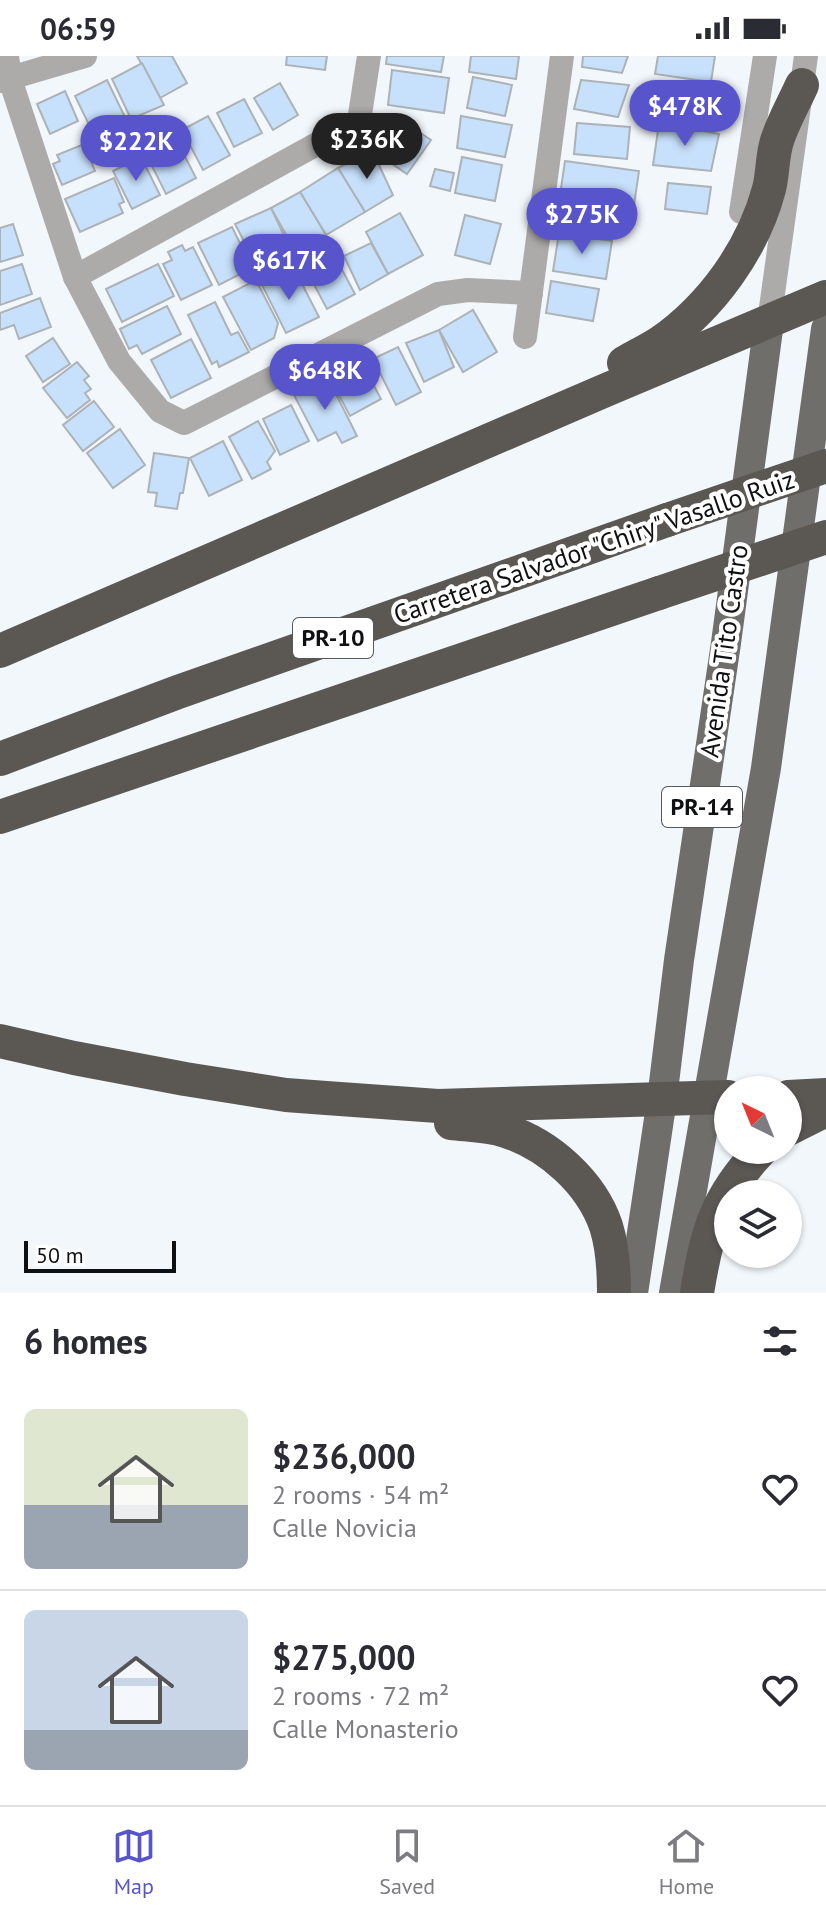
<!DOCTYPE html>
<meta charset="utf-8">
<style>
:root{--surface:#fff;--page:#f7f7f7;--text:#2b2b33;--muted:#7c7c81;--line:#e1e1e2;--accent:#5855cc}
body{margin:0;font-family:"PT Sans",sans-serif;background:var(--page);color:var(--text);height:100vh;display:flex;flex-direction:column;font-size:30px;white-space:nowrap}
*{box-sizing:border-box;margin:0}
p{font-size:26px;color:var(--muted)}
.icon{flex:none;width:44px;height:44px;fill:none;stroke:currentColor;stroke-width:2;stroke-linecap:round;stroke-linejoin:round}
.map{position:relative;height:1237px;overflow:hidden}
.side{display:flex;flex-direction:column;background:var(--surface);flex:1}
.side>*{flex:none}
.needle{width:52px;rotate:317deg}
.tools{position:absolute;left:714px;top:1020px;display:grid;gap:16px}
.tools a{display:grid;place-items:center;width:88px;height:88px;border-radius:50%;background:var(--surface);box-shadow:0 2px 6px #0004;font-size:40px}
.scale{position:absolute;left:24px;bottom:20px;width:152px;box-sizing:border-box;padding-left:8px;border:4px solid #0f1012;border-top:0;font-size:22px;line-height:28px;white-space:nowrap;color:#0f1012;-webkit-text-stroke:6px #fff;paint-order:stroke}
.price{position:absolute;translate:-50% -68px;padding:0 18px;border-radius:28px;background:var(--accent);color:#fff;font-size:26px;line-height:52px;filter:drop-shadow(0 2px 4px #0008)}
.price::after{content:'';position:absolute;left:50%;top:48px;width:24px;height:18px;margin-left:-12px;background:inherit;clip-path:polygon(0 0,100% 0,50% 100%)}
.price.selected{background:#222;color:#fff}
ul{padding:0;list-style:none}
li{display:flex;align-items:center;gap:24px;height:200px;padding:0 24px}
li+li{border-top:2px solid var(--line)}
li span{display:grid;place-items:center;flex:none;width:224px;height:160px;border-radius:12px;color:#555}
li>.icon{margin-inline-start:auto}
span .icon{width:96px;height:96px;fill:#fffc;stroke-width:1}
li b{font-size:34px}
h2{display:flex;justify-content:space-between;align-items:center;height:96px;padding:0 24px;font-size:34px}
.status{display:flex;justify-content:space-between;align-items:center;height:56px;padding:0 40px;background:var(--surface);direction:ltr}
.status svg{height:22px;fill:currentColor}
.menu{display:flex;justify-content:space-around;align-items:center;height:112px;border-top:2px solid var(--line);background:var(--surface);font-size:22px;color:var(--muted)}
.menu a{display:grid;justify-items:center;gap:4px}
.menu .selected{color:var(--accent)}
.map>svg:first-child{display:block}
.building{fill:#c7e0fb;stroke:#adb2b6;stroke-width:2}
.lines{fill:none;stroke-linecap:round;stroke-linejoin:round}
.minor{stroke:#adaba9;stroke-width:24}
.major{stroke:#706e6a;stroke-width:30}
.highway{stroke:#5b5854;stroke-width:34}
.highway-bridge{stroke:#5b5854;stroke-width:34}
.labels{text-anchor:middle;stroke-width:8;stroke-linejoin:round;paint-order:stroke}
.shield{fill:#fff;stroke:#575859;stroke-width:2}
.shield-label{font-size:24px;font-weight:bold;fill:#0f1012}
.street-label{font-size:26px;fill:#0f1012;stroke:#fff}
</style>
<div class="status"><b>06:59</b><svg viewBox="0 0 49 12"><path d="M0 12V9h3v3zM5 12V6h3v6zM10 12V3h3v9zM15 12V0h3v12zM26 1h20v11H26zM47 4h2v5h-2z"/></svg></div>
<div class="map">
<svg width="826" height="1237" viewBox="0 0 826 1237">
<rect width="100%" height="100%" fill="#f2f7fc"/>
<g class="building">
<polygon points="137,0 172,0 187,27 160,42"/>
<polygon points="287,0 327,0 325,14 286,9"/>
<polygon points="387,0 444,0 441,16 386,8"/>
<polygon points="471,0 519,0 516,23 469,16"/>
<polygon points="583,0 628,0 622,17 582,11"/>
<polygon points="658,0 715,0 711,26 655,18"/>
<polygon points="142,7 164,49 131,63 112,23"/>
<polygon points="392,14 449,22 444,57 388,49"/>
<polygon points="473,21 512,29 505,60 467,52"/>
<polygon points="107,24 125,61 93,77 75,40"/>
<polygon points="581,24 629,29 618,61 574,53"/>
<polygon points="660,26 717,35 712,67 655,58"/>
<polygon points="280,27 298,59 273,74 254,42"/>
<polygon points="65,35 78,65 50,78 37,48"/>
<polygon points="244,43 262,77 234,91 217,57"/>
<polygon points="208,60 230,99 203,114 182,74"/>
<polygon points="395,60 431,84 407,118 372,94"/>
<polygon points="461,60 512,69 505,101 457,92"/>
<polygon points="126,64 133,79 114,88 107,73"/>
<polygon points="577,67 630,71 627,103 574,98"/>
<polygon points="659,67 719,78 711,115 653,109"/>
<polygon points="128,83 135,97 117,107 110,93"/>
<polygon points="84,88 95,115 62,129 53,108 60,105 57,99"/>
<polygon points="179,89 196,122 166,138 149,104"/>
<polygon points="372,94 393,139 365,156 338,112"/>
<polygon points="141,101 160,139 132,153 113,115"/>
<polygon points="462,101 502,109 495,145 455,137"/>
<polygon points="565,105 639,115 634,149 560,139"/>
<polygon points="338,112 365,156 326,179 300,136"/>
<polygon points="435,113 454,117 450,135 430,130"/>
<polygon points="114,122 124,146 119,148 123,157 80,176 65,143"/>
<polygon points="668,127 711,131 707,158 665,153"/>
<polygon points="300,136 326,179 297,198 271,152"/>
<polygon points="564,149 608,153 612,185 559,177"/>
<polygon points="271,152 292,196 259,214 235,168"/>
<polygon points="400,157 423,199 388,218 366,176"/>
<polygon points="465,159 501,168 490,208 455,199"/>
<polygon points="13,168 23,199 0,206 0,172"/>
<polygon points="232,171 252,212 219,229 198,187"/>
<polygon points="559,177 612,185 606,223 553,215"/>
<polygon points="371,187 388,218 360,234 344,200"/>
<polygon points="182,189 185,195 193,191 212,229 181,244 163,208 172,204 168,196"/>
<polygon points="330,191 355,238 327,253 302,206"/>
<polygon points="22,208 32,238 0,249 0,215"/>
<polygon points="158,208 174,240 122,266 106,233"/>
<polygon points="275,216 281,229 298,220 319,261 286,277 259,223"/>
<polygon points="256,224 278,267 274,282 251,294 223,241"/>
<polygon points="551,225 599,233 593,265 546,257"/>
<polygon points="40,242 51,271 19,283 14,269 0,274 0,257"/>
<polygon points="215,246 231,279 238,276 249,296 219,311 217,305 212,308 188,259"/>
<polygon points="167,250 181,278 142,298 137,289 129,293 120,273"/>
<polygon points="473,254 497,296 463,316 439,274"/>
<polygon points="439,274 454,311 424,326 406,287"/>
<polygon points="53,282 70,308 43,326 26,300"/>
<polygon points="191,283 211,322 171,342 151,304"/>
<polygon points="398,291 421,336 396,349 373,303"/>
<polygon points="77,306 89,320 84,324 91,333 85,337 90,344 67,362 43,332"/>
<polygon points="363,309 381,343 350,360 332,326"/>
<polygon points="328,322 357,380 342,387 336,376 318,385 294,339"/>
<polygon points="94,345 114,371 83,395 63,369"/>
<polygon points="291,349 309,385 280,399 263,363"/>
<polygon points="258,365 275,395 267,406 271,413 252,423 229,381"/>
<polygon points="120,373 145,409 113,432 87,397"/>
<polygon points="223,385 242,424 209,440 190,402"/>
<polygon points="154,397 189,402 183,437 180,437 177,453 155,450 157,437 148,436"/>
</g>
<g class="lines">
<g class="minor">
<polyline points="7,0 10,23 75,221 119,305 160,355 184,367 438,238 468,234 531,237"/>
<polyline points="0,25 85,0"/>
<polyline points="741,156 765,0"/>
<polyline points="75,221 359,65 369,0"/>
<polyline points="769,266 806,0"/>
<polyline points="525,281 562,0"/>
</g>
<g class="major">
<polyline points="633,1237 662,1043 679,904 726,587 769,266"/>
<polyline points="674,1237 766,712 826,273"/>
</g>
<g class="highway">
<path d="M624,307C636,300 649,294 661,286C712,250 753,193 769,133C773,118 772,100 777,85C783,66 794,47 802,29"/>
<polyline points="0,595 606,334 826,241"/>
<polyline points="0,703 178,636 667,464"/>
<polyline points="0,761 659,537"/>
<polyline points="0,985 74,1002 185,1023 286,1039 326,1042 438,1050 728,1041"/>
<polyline points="788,1041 826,1039"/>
<path d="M451,1067C469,1069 488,1069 506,1075C549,1089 591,1126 606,1170C613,1192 614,1214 614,1237"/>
<polyline points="788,1073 826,1054"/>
<path d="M697,1237C707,1175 716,1141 761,1094"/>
</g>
<g class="highway-bridge">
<polyline points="667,464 826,410"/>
<polyline points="659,537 826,481"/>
</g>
</g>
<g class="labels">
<g class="shield">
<rect x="293" y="562" width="80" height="40" rx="6"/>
<rect x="662" y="731" width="80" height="40" rx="6"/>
</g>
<g class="shield-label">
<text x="333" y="590">PR-10</text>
<text x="702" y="759">PR-14</text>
</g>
<g class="street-label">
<text transform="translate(594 491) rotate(-19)" y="9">Carretera Salvador "Chiry" Vasallo Ruiz</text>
<text transform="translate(724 595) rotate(-82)" y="9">Avenida Tito Castro</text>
</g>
</g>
</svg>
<div class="tools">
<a><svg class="needle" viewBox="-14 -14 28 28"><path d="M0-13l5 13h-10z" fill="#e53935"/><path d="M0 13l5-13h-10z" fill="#7c7c81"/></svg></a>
<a><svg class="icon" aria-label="layers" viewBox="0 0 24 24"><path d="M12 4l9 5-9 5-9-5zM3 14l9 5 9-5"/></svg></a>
</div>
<div class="scale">50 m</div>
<b class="price" style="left:685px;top:92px">$478K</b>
<b class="price selected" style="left:367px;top:125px">$236K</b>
<b class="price" style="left:136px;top:127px">$222K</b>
<b class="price" style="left:582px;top:200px">$275K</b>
<b class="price" style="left:289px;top:246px">$617K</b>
<b class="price" style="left:325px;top:356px">$648K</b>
</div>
<section class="side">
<h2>6 homes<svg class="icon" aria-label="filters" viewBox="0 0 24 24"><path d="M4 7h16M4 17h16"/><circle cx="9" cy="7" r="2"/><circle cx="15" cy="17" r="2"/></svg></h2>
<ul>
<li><span style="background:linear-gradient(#dfe7d0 60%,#9aa5b1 0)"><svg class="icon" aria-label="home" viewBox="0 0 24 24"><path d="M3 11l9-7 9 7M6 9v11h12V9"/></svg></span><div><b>$236,000</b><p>2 rooms · 54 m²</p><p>Calle Novicia</p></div><svg class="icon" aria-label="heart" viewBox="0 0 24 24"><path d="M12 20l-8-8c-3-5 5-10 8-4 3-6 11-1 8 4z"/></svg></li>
<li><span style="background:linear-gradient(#c9d6e8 75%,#9aa5b1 0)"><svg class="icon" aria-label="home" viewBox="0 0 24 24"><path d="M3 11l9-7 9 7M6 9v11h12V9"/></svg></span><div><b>$275,000</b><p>2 rooms · 72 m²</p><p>Calle Monasterio</p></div><svg class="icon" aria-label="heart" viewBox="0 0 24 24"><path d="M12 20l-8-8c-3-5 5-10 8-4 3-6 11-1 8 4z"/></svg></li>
</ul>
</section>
<nav class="menu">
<a class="selected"><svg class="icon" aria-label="map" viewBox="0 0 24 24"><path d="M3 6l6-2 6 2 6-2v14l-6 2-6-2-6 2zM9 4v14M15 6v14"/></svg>Map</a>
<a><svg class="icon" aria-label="saved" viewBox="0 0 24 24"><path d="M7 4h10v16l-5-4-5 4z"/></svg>Saved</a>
<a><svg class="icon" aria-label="home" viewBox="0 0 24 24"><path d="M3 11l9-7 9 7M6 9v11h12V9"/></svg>Home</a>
</nav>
